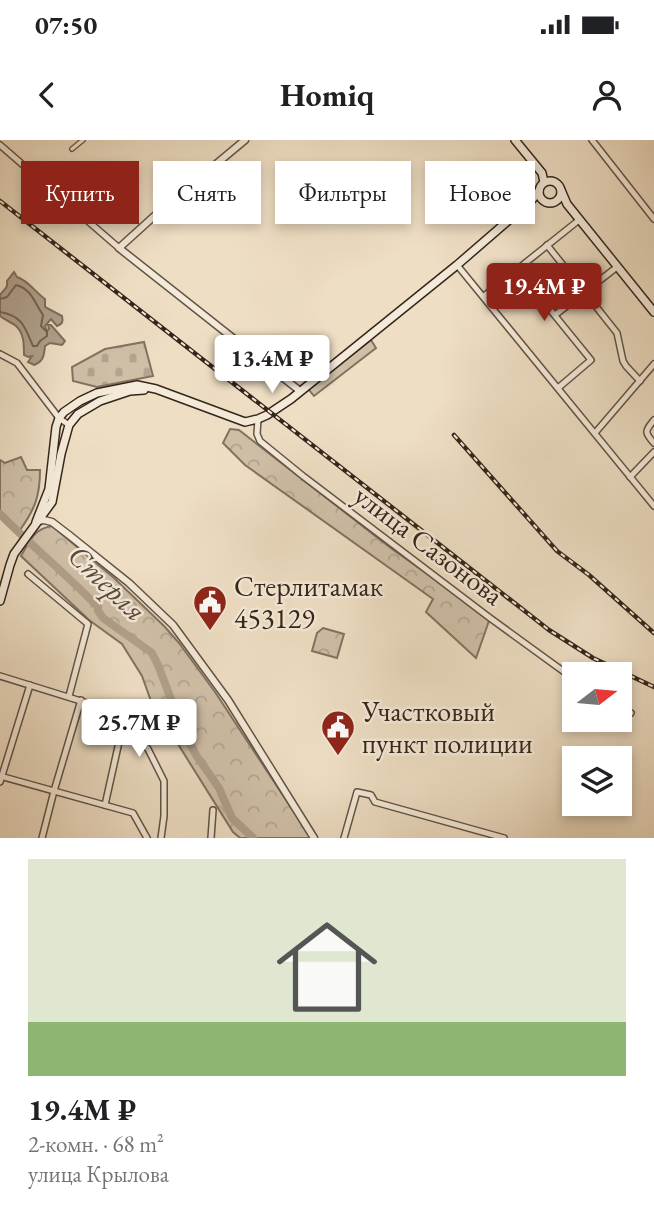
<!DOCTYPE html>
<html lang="ru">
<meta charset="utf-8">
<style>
:root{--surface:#fff;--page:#f2f2f2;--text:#202124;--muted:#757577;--line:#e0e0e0;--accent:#8f2418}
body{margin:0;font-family:"EB Garamond",serif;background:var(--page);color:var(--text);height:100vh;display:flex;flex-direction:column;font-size:26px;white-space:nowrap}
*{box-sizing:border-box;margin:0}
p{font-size:23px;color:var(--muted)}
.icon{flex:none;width:38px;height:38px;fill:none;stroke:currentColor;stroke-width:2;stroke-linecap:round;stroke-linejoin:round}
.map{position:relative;height:698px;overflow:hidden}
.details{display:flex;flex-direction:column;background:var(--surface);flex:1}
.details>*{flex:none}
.hud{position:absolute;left:21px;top:21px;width:612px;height:63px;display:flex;gap:14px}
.needle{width:46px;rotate:74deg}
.buttons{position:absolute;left:562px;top:522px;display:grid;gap:14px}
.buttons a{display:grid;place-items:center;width:70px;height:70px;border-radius:0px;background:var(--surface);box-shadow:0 4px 10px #0003;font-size:35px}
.price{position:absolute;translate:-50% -60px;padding:0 16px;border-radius:7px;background:#fff;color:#222;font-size:23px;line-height:46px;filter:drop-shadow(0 2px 4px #0008)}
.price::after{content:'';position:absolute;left:50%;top:42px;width:21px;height:16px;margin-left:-10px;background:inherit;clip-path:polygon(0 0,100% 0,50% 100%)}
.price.current{background:var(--accent);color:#fff}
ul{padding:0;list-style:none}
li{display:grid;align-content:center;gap:14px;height:371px;padding:0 28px}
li+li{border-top:2px solid var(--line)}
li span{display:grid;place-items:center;height:217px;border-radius:0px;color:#555}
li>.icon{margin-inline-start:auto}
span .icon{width:126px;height:126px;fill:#fffc;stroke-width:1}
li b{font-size:30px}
.chip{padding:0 24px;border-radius:0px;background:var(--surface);box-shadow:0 4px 10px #0003;font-size:24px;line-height:63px}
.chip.current{background:var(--accent);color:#fff}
.status{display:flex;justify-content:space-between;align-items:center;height:49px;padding:0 35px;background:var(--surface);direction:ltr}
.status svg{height:19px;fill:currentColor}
header{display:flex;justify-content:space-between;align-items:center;height:91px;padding:0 28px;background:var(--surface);font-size:32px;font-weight:700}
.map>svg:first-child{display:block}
.forest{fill:url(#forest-crowns);stroke:#827260;stroke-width:2}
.cemetery{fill:url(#cemetery-stones);stroke:#827260;stroke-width:2}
.water{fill:#af9f8a;stroke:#7e6e5d;stroke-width:2}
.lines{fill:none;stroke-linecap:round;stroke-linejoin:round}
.shore{stroke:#726252;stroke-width:2}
.river{stroke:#af9f8a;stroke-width:8}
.pedestrian-casing{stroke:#635344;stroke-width:6}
.minor-casing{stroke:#635344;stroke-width:8}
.tertiary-casing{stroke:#635344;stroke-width:9}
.secondary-casing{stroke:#352519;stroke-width:10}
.pedestrian{stroke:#f4ead9;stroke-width:3.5}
.minor{stroke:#f4ead9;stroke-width:5}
.tertiary{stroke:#f4ead9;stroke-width:6}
.secondary{stroke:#f4ead9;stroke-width:7}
.rail-casing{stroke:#352519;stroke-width:4.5}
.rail{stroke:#f4ead9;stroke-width:2;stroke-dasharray:5;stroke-linecap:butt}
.labels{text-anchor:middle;stroke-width:5;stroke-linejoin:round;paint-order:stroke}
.street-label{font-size:28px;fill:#352519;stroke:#f4ead9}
.poi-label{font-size:28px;fill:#352519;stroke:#f4ead9;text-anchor:start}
.water-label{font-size:30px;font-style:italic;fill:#5a4a3b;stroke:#f4ead9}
</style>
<div class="status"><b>07:50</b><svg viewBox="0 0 49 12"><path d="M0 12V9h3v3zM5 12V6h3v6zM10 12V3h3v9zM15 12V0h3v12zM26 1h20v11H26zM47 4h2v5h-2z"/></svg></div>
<header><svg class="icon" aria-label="back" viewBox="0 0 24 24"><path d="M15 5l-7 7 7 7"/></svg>Homiq<svg class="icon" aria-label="person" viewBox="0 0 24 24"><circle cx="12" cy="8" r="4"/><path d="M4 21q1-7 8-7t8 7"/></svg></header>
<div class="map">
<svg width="654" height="698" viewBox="0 0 654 698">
<defs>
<pattern id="forest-crowns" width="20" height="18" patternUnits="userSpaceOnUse" patternTransform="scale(1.75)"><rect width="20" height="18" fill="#cfbfa7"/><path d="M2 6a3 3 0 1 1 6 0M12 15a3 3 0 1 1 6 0" fill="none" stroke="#b2a48f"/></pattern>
<pattern id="cemetery-stones" width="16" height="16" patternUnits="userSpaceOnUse" patternTransform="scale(1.75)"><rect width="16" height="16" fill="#cfbfa7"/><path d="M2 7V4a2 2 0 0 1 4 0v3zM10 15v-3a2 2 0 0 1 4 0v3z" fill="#b2a48f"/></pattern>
</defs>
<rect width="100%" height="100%" fill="#eedec4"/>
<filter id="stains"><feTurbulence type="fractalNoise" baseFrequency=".00286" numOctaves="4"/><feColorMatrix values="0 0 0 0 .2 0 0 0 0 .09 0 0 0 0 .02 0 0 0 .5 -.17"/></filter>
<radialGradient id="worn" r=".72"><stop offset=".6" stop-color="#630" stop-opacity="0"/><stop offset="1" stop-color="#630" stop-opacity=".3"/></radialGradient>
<g class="forest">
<polygon points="371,200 376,208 314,256 308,249"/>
<polygon points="230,289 239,290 392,409 490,478 476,518 426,472 433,459 245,325 223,303"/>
<path d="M21,317L27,330H40C40,356 35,369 20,390L0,371V320L5,323Z"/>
<path d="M52,386L114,438L165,487L179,503L215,552L311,698H240L233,692L151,561L142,536L122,504L89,480L21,416C30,401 33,389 52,386Z"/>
<polygon points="323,488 344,494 337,518 312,511 317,493"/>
</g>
<polygon class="cemetery" points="144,202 153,236 97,247 73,241 72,227 105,209"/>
<path class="water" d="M14,132L17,137C29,141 35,152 45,159V167L62,176C63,181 63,184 57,186L51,179L45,186L47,191L49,189L48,185H51L65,201L62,205L50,203L45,206C44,215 44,221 34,225L28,222L32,216L28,217L24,215C24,205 24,193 16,186C11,182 5,180 0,176V155C4,149 8,149 7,141Z"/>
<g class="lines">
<path class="shore" d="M0,159L7,157L16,145C32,149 35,164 43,175L41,186L47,192V196L40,201L37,206H33C25,188 23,176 0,172"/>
<path class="river" d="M0,374C32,406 67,435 98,467V471L103,478L152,513L158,525L180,583L196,615L219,648L232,678L253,698"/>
<g class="pedestrian-casing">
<polyline id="pedestrian" points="72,9 83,0"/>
</g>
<g class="minor-casing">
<g id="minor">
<polyline points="592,0 654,79"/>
<polyline points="0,5 119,108"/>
<polyline points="547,105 617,193 623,221 626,226 640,241"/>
<polyline points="457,125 654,366"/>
<polyline points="517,129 591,220 558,248"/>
<polyline points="484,156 579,80"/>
<polyline points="555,175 617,127"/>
<polyline points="0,214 17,223 59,278 69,285"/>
<polyline points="258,279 257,294 260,301 303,336 490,478 574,539"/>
<path d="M654,280C645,291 644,292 654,303"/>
<polyline points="595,293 654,224"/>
<polyline points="630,337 654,312"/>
<polyline points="28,434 88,484 69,556"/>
<polyline points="0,536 113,571 148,609 164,641 164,676 161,698"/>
<polyline points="620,567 631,573"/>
<polyline points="0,636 133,673 147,698"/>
<polyline points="0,642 30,545"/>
<polyline points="105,665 119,602 128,587"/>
<polyline points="42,698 54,651 81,560"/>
<polyline points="211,698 213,670"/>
<polyline points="344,698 357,652 371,655 375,662 504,698"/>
</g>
</g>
<g class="tertiary-casing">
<g id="tertiary">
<polyline points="245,0 161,70 119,108 300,251"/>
<polyline points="38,381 44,380 52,382 69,395 129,443 173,485 228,560 314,698"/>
</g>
</g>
<g class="secondary-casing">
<g id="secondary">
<polyline points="515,0 542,33 544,42"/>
<circle cx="550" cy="52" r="11"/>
<polyline points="561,50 567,64 654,172"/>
<polyline points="36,382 49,349 56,287 59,278 64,272 80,261 97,253 137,245 156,249 245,282 258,279 267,275 291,259 457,125 531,61 539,51"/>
<polyline points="0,461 10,425 14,414 52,362 61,314 69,285 78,274 100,261 130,251 144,250"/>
</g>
</g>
<use href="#pedestrian" class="pedestrian"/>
<use href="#minor" class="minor"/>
<use href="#tertiary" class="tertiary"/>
<use href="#secondary" class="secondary"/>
<g class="rail-casing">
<g id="rail">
<polyline points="0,61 549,490 593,518 654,547"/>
<polyline points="454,295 557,411 589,435 654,493"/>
</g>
</g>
<use href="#rail" class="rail"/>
</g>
<defs>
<g id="civic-pin" transform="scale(1.75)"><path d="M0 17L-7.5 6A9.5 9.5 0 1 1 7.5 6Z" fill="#8f2418" stroke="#f4ead9"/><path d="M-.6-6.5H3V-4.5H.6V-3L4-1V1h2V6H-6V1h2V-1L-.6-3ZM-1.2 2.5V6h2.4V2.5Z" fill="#fff"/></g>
</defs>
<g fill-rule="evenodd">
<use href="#civic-pin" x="210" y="462"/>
<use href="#civic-pin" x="338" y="587"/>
</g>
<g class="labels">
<g class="street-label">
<text transform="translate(429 405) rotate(37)" y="10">улица Сазонова</text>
</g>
<g class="poi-label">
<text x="234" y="456">Стерлитамак<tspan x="234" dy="32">453129</tspan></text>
<text x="362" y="581">Участковый<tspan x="362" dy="32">пункт полиции</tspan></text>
</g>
<g class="water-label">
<text transform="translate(107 443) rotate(44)" y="10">Стерля</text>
</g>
</g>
<rect width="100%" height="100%" filter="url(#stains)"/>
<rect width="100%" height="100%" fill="url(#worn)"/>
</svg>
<div class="buttons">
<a><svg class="needle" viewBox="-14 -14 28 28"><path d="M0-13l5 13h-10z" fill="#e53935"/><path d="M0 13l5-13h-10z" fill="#757577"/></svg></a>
<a><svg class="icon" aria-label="layers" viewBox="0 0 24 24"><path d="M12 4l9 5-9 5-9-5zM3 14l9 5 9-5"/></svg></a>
</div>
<b class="price current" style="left:544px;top:183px">19.4M ₽</b>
<b class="price" style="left:272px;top:255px">13.4M ₽</b>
<b class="price" style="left:139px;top:619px">25.7M ₽</b>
<div class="hud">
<a class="chip current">Купить</a>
<a class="chip">Снять</a>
<a class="chip">Фильтры</a>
<a class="chip">Новое</a>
</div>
</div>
<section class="details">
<ul>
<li><span style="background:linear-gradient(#dfe7d0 75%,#8fb573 0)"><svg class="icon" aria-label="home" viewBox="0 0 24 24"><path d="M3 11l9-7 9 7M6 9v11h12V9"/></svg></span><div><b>19.4M ₽</b><p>2-комн. · 68 m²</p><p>улица Крылова</p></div></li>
</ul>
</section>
